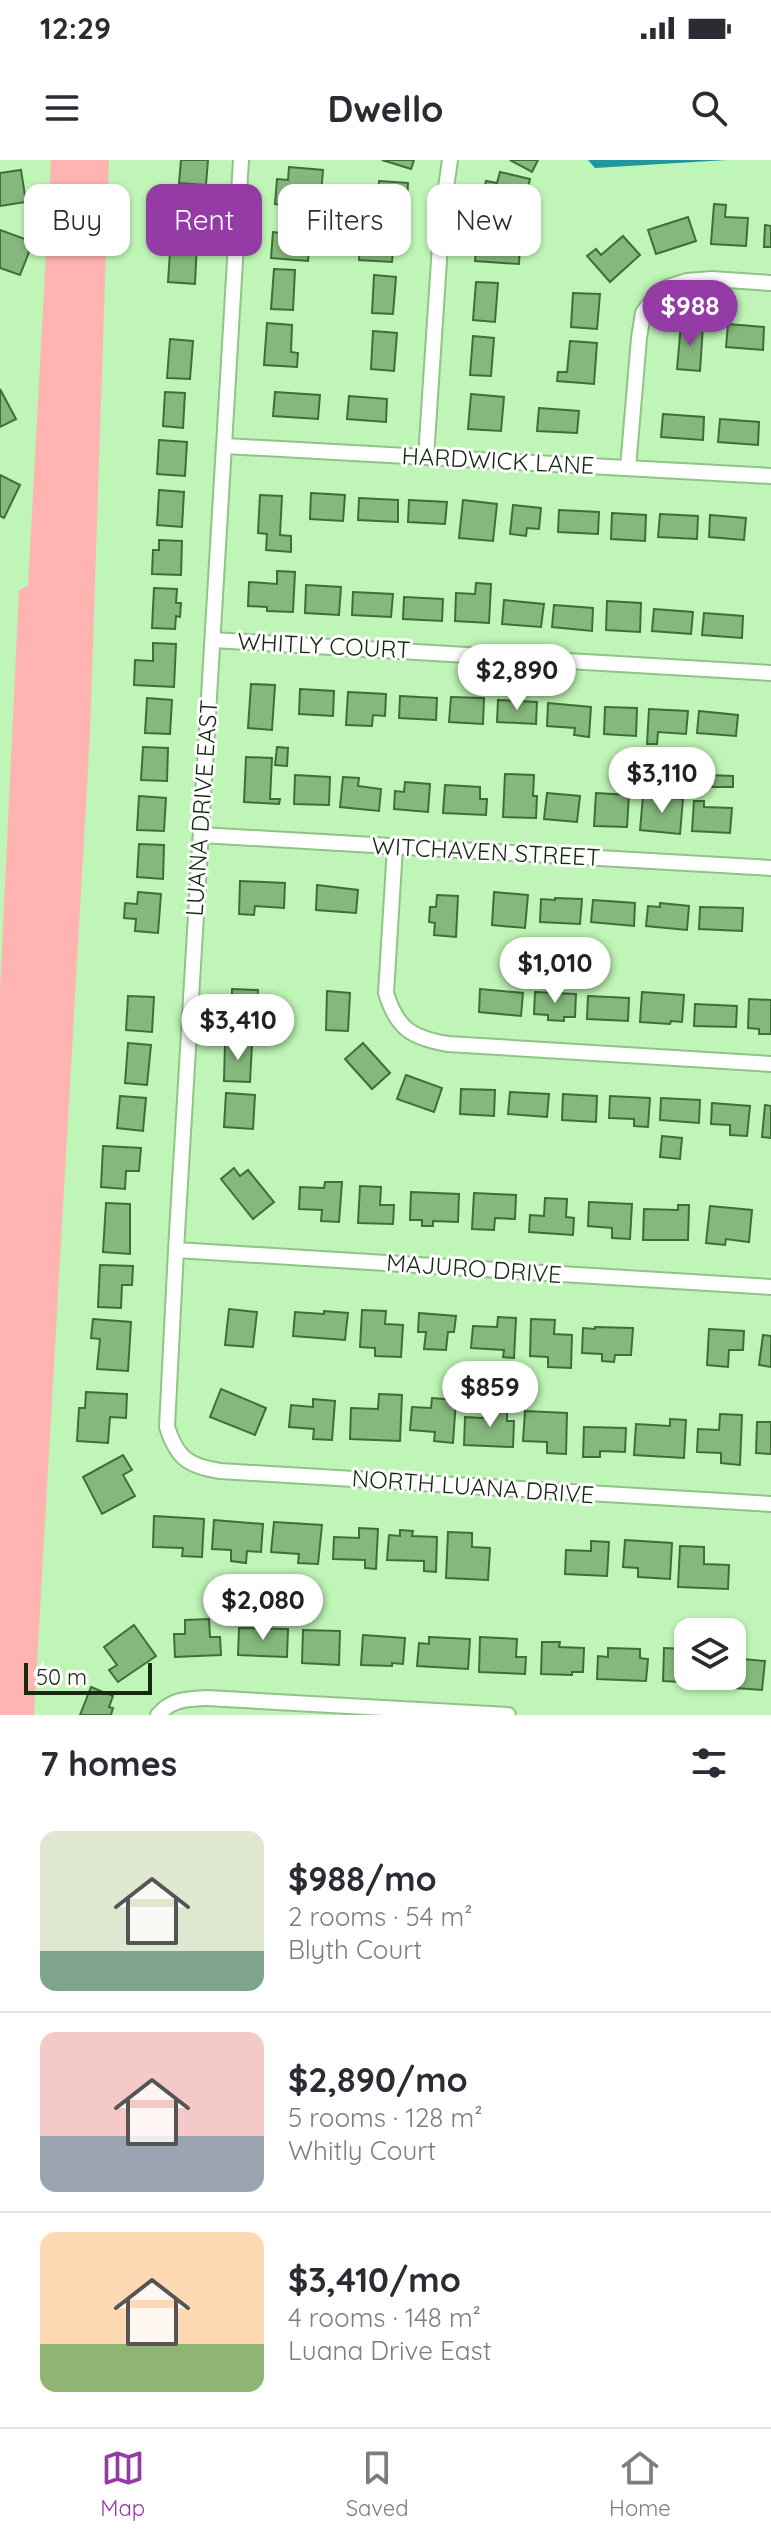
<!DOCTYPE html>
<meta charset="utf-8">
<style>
:root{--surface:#fff;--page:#f2f2f3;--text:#2b2b33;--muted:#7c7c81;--line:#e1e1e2;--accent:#943ba6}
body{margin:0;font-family:Quicksand,sans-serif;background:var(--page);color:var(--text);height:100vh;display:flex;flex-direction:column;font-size:30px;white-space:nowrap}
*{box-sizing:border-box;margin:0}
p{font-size:26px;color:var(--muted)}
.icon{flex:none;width:44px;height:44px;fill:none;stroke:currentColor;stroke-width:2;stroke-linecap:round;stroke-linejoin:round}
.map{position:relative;height:1555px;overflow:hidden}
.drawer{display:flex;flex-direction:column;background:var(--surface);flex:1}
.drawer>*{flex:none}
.guide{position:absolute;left:24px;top:24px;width:724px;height:72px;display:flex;gap:16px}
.tools{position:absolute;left:674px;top:1458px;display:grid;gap:16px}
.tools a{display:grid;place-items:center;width:72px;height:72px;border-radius:16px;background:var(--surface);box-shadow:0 2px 6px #0004;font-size:40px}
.scale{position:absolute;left:24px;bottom:20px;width:128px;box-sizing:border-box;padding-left:8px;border:4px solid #162a12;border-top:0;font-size:22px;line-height:28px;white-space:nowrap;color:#162a12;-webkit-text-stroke:6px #fff;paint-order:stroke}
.price{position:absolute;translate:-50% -68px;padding:0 18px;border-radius:28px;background:#fff;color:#222;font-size:26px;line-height:52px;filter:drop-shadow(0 2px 4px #0008)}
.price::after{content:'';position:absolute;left:50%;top:48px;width:24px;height:18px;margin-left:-12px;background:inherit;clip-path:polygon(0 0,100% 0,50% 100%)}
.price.on{background:var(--accent);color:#fff}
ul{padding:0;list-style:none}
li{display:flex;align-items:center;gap:24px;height:200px;padding:0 40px}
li+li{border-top:2px solid var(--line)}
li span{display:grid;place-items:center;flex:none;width:224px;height:160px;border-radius:16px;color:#555}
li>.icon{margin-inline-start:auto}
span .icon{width:96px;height:96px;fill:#fffc;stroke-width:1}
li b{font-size:34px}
h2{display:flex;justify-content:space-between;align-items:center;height:96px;padding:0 40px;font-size:34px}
.pill{padding:0 28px;border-radius:16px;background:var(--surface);box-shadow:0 2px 6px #0004;font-size:28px;line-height:72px}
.pill.on{background:var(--accent);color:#fff}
.status{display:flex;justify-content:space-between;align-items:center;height:56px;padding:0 40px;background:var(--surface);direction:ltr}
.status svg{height:22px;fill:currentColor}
header{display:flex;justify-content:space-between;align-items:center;height:104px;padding:0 40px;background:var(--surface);font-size:36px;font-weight:700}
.dock{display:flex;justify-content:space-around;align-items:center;height:112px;border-top:2px solid var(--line);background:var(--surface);font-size:22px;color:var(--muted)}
.dock a{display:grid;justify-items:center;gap:4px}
.dock .on{color:var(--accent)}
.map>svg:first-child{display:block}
.green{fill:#ffb4b2}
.water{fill:#20979e}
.building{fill:#85b87c;stroke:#3f6f37;stroke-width:2}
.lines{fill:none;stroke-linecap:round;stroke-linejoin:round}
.minor-casing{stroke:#90c487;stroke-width:18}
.minor{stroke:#fff;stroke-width:14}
.labels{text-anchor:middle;stroke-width:6;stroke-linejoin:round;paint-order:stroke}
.street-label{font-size:24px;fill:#162a12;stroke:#fff}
</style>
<div class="status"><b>12:29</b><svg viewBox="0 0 49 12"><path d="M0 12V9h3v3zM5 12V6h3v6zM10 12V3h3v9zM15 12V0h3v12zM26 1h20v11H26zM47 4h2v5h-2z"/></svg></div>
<header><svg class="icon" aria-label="menu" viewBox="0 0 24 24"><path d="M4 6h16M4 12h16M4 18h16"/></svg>Dwello<svg class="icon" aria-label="search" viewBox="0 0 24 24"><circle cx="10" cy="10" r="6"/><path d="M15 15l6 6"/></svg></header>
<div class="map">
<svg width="771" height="1555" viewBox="0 0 771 1555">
<rect width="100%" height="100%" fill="#bff5b6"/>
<polygon class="green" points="51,0 109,0 90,574 34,1555 0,1555 0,830 19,430 28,426"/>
<polygon class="water" points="588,0 727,0 595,8"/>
<g class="building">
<polygon points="181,0 208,0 206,25 179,23"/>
<polygon points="382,0 414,0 411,9"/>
<polygon points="510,0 538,0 532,12"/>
<polygon points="289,7 323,10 320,48 275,44 277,19 288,20"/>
<polygon points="21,10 26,42 0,46 0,13"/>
<polygon points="500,12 530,19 521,55 480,45 486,21 497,23"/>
<polygon points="379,21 408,23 406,60 376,58"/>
<polygon points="160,34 205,37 204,61 196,61 195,71 153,68 155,42 160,42"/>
<polygon points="714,44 726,45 725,57 748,58 746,86 711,84"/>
<polygon points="688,57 696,81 656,94 648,70"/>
<polygon points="284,60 319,62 317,91 309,90 308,101 271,98 273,72 283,73"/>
<polygon points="361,64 405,66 403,92 393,91 392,102 359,100"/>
<polygon points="489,65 521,67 519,104 475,101 477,76 488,77"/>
<polygon points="765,65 771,66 771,87 764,87"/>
<polygon points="0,70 33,82 20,115 0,108"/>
<polygon points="623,76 640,95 610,122 587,96 596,89 601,95"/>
<polygon points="159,80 197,82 195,124 168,122 170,92 158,92"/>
<polygon points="274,109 295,110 293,150 271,149"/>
<polygon points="374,115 396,117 393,154 372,153"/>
<polygon points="476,122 498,123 495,162 473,160"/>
<polygon points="573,133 600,134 597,169 571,167"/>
<polygon points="267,163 292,165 291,192 298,193 297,207 264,205"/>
<polygon points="681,164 703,166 700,211 677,209"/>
<polygon points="728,164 764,167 763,190 726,187"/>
<polygon points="373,171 397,173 394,211 371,209"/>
<polygon points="473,176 494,178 491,216 470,215"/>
<polygon points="170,179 193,181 190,219 167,218"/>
<polygon points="570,181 597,183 594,224 557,221 558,212 567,212"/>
<polygon points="0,229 16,259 0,267"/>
<polygon points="165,232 185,233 183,268 163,266"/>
<polygon points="275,232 320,235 318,259 273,256"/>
<polygon points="471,234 504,237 501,271 468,269"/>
<polygon points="349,236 387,239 386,262 347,259"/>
<polygon points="539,248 579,251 577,273 537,271"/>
<polygon points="663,254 704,257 703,280 661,277"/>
<polygon points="720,259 759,262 758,285 718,282"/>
<polygon points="159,280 187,282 185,316 157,314"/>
<polygon points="0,315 20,325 4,358 0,356"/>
<polygon points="159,330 184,332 182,367 157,365"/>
<polygon points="311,333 345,335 343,361 310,359"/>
<polygon points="260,335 282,336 280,375 291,376 291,392 266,390 267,374 258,373"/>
<polygon points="359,338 398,340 398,362 358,360"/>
<polygon points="409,340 447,342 445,364 408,362"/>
<polygon points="463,340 497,344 493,381 459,378"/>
<polygon points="513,345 541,348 539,369 527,368 526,376 510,374"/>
<polygon points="559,350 599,352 598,374 558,372"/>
<polygon points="612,353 646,355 645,381 611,379"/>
<polygon points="660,354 698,356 697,379 658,377"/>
<polygon points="710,355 746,358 744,380 709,377"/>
<polygon points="159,380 182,381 181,415 152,414 153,390 159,390"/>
<polygon points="277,411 295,412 293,452 267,451 267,447 248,446 249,422 277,424"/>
<polygon points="476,423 491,424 489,463 455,461 456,433 475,434"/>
<polygon points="306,425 341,427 339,455 305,453"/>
<polygon points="154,428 177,429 176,443 181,443 180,457 176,456 175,469 152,468"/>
<polygon points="353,432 393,434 391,457 352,455"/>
<polygon points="404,437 443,439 442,461 403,459"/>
<polygon points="504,440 544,444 541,467 502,464"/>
<polygon points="607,441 641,443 640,472 606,470"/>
<polygon points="554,445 593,448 592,471 552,467"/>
<polygon points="654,449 693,452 691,474 652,471"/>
<polygon points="704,453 743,456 742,478 702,475"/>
<polygon points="153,483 176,484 174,527 134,525 135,500 153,501"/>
<polygon points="251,524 275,525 272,570 248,568"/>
<polygon points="300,529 334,531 333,556 299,554"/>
<polygon points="348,532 386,534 385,556 373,555 372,566 346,565"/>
<polygon points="400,536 437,538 436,560 399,558"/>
<polygon points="451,537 484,538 483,564 449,562"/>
<polygon points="147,538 172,540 170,574 145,573"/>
<polygon points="498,540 537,542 536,564 497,562"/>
<polygon points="548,543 591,547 589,577 574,575 575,568 547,566"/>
<polygon points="605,547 637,548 636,576 604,574"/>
<polygon points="649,549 688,551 686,574 658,572 657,584 647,584"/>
<polygon points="699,551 738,555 736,576 697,573"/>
<polygon points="143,587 168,588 167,621 141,620"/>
<polygon points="277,587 288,588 287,606 275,605"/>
<polygon points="246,597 272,598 270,639 280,639 279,644 244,642"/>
<polygon points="505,614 534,615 533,636 537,636 536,658 503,657"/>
<polygon points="295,615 330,617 329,645 294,644"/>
<polygon points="708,615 733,616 733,627 708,627"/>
<polygon points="343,617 359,618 358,626 381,629 379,651 340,647"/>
<polygon points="405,622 430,624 428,652 394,649 395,631 404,632"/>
<polygon points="445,625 480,627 480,639 487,639 486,655 443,653"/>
<polygon points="547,633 580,636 577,662 544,659"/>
<polygon points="596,633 629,635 627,667 594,666"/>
<polygon points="139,636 166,638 164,671 137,670"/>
<polygon points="643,636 683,639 680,674 640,670"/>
<polygon points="694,641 704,641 704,647 732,648 730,673 692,671"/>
<polygon points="139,684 164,685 163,719 137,717"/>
<polygon points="240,721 285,723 284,748 255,746 254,755 239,754"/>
<polygon points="317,725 358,730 356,753 316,750"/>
<polygon points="138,732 161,734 158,773 135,771 136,759 124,758 125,743 137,744"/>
<polygon points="494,732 528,735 525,768 492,765"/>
<polygon points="437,735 458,736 456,777 434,775 435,763 429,762 430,747 436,747"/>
<polygon points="555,738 582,739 580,764 540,762 541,739 555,740"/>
<polygon points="593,740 635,743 634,766 591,762"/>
<polygon points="660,743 689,746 687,770 646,766 648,746 660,747"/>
<polygon points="700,747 743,748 742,771 699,769"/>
<polygon points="232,829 258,830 256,871 232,870"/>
<polygon points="480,829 523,833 521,856 479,852"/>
<polygon points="327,831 350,833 348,871 326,870"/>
<polygon points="535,832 576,834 575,857 564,857 564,861 548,860 548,855 534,854"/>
<polygon points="642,832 684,835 682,862 671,861 670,864 640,862"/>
<polygon points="128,836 154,837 152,872 126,870"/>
<polygon points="588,836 629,838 628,861 587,859"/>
<polygon points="749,839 771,840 771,874 759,874 759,869 748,868"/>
<polygon points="695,844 737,846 736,867 694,866"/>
<polygon points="128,883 151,885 147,925 125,923"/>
<polygon points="225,883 252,884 250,922 224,921"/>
<polygon points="363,883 390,913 372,929 345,899"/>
<polygon points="406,915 442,928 434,952 397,939"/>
<polygon points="461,929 495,930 494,956 460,954"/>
<polygon points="510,932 549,934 547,957 508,954"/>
<polygon points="226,933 255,935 253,969 224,967"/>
<polygon points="563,934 597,936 596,962 562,960"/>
<polygon points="120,936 146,938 143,971 117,968"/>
<polygon points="610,936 650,938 648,967 634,966 634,959 609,958"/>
<polygon points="661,938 700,940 699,963 660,960"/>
<polygon points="712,943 750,946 747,976 730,975 730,965 711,964"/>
<polygon points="765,945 771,946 771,978 762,977"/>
<polygon points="662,976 682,978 680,999 660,997"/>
<polygon points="103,986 141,988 139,1011 126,1011 125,1029 101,1027"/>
<polygon points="234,1008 240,1016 248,1010 274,1042 253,1059 221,1019"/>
<polygon points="325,1022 342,1022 339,1062 321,1061 322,1050 299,1049 300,1027 324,1028"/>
<polygon points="360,1026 381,1027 380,1045 394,1045 393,1064 358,1063"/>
<polygon points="411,1032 459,1034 458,1062 433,1061 433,1066 422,1066 422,1060 410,1060"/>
<polygon points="474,1033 516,1035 515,1059 495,1058 494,1070 472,1069"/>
<polygon points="545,1038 567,1039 566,1057 574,1058 573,1075 529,1072 530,1055 544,1056"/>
<polygon points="589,1042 632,1044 630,1079 612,1078 612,1068 588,1066"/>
<polygon points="106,1043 130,1044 130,1094 103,1092"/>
<polygon points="678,1045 689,1045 688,1080 643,1080 644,1049 678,1050"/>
<polygon points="710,1046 752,1050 749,1082 726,1079 725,1085 706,1083"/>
<polygon points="100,1105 133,1106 132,1125 122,1125 121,1148 98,1147"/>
<polygon points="229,1149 257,1152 253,1187 225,1185"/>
<polygon points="362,1150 386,1151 385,1164 403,1165 401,1197 375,1196 375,1188 360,1187"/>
<polygon points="324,1151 348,1153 345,1180 293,1176 295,1152 324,1154"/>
<polygon points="419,1153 456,1156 454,1172 448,1172 446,1190 424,1189 426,1172 418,1172"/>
<polygon points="498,1157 516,1158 514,1198 503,1197 504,1190 471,1188 473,1166 497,1167"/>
<polygon points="93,1159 131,1162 128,1211 97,1209 100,1179 91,1178"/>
<polygon points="531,1159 555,1160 554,1174 572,1175 571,1208 548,1207 548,1197 530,1196"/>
<polygon points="595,1167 633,1168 631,1195 615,1195 614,1202 602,1201 602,1194 582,1193 583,1168 595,1169"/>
<polygon points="709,1169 744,1171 743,1190 729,1190 728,1207 707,1205"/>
<polygon points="763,1175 771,1176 771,1207 759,1205"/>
<polygon points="221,1229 266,1248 255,1275 210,1257"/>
<polygon points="86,1232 127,1234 126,1258 110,1257 108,1283 77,1281 79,1248 85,1248"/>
<polygon points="379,1234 402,1235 400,1281 350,1279 351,1248 378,1249"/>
<polygon points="432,1238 456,1240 453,1283 434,1281 435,1272 410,1270 412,1247 431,1248"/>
<polygon points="313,1239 335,1241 332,1280 313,1279 314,1269 289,1267 291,1245 313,1247"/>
<polygon points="484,1248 507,1249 507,1261 514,1261 513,1287 464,1285 465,1257 483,1258"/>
<polygon points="525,1251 567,1253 566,1294 547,1293 547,1282 523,1281"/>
<polygon points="720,1254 742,1255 740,1305 721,1303 721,1293 697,1292 698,1269 719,1270"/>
<polygon points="670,1259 686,1260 684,1298 634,1295 636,1264 670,1266"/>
<polygon points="757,1262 771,1262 771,1294 756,1293"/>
<polygon points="584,1267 626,1268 625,1292 600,1291 600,1297 583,1297"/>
<polygon points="123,1295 132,1310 123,1315 135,1336 102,1354 83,1317"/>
<polygon points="154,1356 204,1359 202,1397 182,1396 183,1388 153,1387"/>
<polygon points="214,1360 263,1364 261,1392 247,1391 246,1403 231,1401 231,1390 212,1389"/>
<polygon points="274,1362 322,1365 318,1404 298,1403 299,1394 271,1392"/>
<polygon points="359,1368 378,1369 376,1409 365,1408 365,1400 333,1399 334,1377 359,1378"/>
<polygon points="400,1370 413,1371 412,1376 437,1377 436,1412 424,1411 424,1401 387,1400 389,1375 400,1376"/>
<polygon points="448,1372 472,1373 472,1387 490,1388 488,1420 446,1418"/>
<polygon points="625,1380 672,1383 670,1419 638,1417 638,1408 623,1407"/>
<polygon points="591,1381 609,1382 607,1416 565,1414 566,1390 591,1391"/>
<polygon points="680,1386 704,1387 704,1404 729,1405 728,1429 678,1427"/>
<polygon points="209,1459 210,1477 220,1477 221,1495 175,1497 174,1474 185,1474 185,1460"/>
<polygon points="134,1465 156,1496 118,1522 109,1510 117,1505 104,1487"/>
<polygon points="239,1468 288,1469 287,1497 238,1495"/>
<polygon points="303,1470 340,1471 339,1505 302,1503"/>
<polygon points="363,1475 405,1478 403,1504 392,1503 392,1506 361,1505"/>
<polygon points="429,1477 470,1479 468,1509 417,1506 419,1483 429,1484"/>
<polygon points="480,1477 517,1479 516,1497 526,1497 525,1514 479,1512"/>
<polygon points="542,1482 560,1482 559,1487 584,1488 583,1512 572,1512 572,1515 541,1514"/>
<polygon points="608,1488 640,1489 640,1498 648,1499 646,1521 597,1519 598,1496 608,1497"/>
<polygon points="664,1488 688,1489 688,1516 700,1516 700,1523 663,1521"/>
<polygon points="732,1498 765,1501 762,1530 721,1527 722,1516 732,1516"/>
<polygon points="91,1527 113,1536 109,1547 113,1548 111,1555 80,1555"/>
</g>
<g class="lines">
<g class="minor-casing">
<g id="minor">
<path d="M241,0L176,1090L167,1267C177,1298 188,1306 220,1311L771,1344"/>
<polyline points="225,286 771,316"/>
<polyline points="426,297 442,55 450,0"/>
<polyline points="628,308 639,178 643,153 654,138 668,127 687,121 712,119 771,123"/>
<polyline points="213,480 771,513"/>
<polyline points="201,675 771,708"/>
<path d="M395,687L386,833C397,869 412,878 448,884L771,904"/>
<polyline points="176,1090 771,1127"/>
<path d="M158,1555C172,1539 186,1539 207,1538L508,1555"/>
</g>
</g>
<use href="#minor" class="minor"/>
</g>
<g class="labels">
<g class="street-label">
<text transform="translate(498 301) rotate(3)" y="8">HARDWICK LANE</text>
<text transform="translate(324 486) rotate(3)" y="8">WHITLY COURT</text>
<text transform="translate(202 648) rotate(-86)" y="8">LUANA DRIVE EAST</text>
<text transform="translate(486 692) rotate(3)" y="8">WITCHAVEN STREET</text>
<text transform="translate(474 1109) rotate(4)" y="8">MAJURO DRIVE</text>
<text transform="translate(473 1327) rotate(4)" y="8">NORTH LUANA DRIVE</text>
</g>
</g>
</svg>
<div class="tools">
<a><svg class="icon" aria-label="layers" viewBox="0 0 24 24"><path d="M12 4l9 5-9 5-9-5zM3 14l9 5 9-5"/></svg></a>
</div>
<div class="scale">50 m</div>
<b class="price on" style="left:690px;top:188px">$988</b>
<b class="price" style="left:517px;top:552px">$2,890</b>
<b class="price" style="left:662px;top:655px">$3,110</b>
<b class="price" style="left:555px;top:845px">$1,010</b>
<b class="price" style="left:238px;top:902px">$3,410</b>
<b class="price" style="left:490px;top:1269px">$859</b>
<b class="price" style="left:263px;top:1482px">$2,080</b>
<div class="guide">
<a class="pill">Buy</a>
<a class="pill on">Rent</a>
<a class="pill">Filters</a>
<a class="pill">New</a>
</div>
</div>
<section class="drawer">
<h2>7 homes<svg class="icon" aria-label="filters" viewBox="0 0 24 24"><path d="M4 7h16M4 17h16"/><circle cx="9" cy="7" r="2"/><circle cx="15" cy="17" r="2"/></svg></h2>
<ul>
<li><span style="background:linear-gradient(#dfe7d0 75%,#7fa58c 0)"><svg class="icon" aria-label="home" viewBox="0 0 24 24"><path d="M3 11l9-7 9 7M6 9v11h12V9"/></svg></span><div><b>$988/mo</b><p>2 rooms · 54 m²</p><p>Blyth Court</p></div></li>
<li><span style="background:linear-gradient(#f6c9c9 65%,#9aa5b1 0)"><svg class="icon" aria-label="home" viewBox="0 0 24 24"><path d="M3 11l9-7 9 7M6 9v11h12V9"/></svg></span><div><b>$2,890/mo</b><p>5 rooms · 128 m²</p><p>Whitly Court</p></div></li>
<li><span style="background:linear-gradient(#ffd9b3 70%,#8fb573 0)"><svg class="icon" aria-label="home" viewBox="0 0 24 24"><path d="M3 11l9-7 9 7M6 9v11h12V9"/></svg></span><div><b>$3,410/mo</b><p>4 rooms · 148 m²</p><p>Luana Drive East</p></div></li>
</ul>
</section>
<nav class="dock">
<a class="on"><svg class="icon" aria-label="map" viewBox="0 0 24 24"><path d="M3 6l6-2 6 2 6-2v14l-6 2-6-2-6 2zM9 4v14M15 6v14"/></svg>Map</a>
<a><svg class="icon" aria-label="saved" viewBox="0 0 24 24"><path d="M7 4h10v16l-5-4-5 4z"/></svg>Saved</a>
<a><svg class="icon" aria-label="home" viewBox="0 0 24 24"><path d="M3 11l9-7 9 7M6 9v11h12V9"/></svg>Home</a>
</nav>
